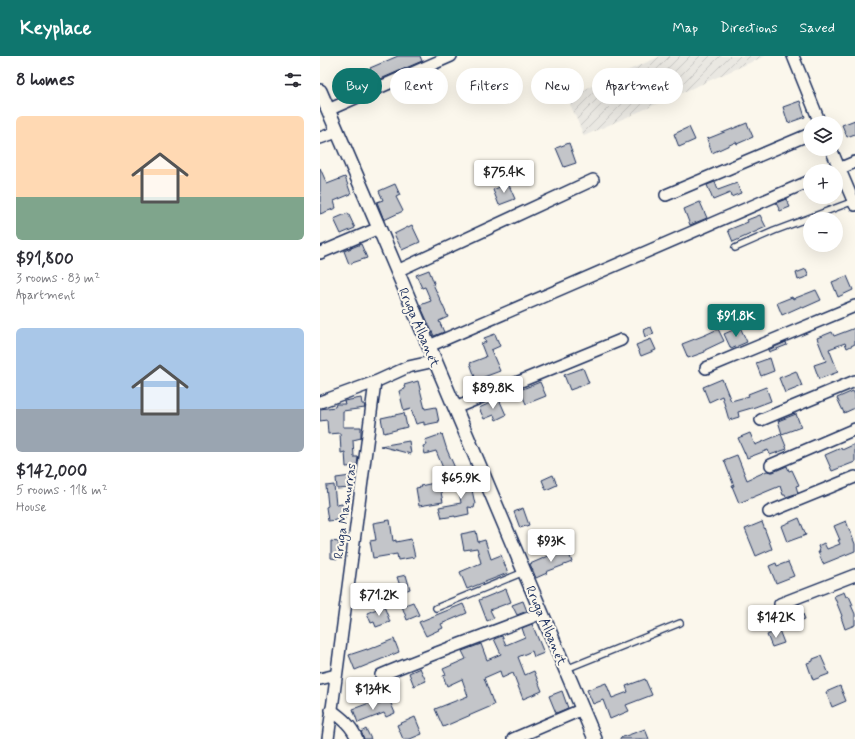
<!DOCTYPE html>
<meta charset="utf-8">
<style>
:root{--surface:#fff;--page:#f2f2f3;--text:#2b2b33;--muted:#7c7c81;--accent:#0f766e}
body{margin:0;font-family:Mynerve,sans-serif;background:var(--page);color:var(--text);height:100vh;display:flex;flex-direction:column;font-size:15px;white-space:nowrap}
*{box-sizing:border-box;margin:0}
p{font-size:13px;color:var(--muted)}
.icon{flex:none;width:22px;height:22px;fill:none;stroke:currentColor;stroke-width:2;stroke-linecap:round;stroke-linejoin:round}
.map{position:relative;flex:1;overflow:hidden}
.side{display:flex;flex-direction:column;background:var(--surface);width:320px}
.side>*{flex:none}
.hud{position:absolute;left:12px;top:12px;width:380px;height:36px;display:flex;gap:8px}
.buttons{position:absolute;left:483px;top:60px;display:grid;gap:8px}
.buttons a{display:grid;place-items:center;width:40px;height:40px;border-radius:50%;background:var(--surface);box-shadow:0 4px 16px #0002;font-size:20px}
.price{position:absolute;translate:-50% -34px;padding:0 9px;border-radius:4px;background:#fff;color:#222;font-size:13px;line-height:26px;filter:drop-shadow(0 1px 2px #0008)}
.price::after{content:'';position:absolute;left:50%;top:24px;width:12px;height:9px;margin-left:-6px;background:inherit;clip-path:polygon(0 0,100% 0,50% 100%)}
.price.on{background:var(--accent);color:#fff}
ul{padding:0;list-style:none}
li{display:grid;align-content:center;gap:8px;height:212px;padding:0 16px}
li span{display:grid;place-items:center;height:124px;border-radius:6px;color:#555}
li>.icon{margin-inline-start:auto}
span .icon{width:72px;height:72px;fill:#fffc;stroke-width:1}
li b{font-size:17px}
h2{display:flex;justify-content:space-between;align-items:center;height:48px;padding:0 16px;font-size:17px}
.chip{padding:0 14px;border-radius:18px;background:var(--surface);box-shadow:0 4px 16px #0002;font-size:14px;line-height:36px}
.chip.on{background:var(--accent);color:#fff}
header{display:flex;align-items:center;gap:24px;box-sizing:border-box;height:56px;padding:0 20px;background:var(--accent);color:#fff}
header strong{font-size:19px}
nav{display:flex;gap:22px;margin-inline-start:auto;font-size:14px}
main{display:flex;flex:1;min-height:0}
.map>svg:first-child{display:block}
.industrial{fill:url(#industrial-furrows)}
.building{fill:#c3c5c9;stroke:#1b2f5e}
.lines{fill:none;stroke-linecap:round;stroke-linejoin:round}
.service-casing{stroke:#1b2f5e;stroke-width:8}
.minor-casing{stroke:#1b2f5e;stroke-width:14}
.tertiary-casing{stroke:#1b2f5e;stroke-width:16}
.service{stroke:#fbf7ec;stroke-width:5.5}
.minor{stroke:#fbf7ec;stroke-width:11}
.tertiary{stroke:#fbf7ec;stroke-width:13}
.labels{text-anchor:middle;stroke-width:4;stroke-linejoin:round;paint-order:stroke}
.street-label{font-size:13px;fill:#1b2f5e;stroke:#fbf7ec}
</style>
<header>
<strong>Keyplace</strong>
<nav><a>Map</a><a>Directions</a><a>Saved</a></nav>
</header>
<main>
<section class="side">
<h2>8 homes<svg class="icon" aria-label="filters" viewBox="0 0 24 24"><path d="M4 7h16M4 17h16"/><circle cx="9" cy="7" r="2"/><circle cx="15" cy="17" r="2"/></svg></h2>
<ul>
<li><span style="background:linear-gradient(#ffd9b3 65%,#7fa58c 0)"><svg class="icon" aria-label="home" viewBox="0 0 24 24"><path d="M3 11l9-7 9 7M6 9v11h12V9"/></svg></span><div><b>$91,800</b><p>3 rooms · 83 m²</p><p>Apartment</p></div></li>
<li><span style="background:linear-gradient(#a9c7e8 65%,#9aa5b1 0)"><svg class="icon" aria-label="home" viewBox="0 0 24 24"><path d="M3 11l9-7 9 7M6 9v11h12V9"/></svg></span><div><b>$142,000</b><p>5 rooms · 118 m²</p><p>House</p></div></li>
</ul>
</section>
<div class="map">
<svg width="535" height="683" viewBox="0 0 535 683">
<defs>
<pattern id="industrial-furrows" width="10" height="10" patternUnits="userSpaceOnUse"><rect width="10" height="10" fill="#eae8e2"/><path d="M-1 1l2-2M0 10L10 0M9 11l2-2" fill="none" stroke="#c8c7c4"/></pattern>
</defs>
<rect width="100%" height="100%" fill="#fbf7ec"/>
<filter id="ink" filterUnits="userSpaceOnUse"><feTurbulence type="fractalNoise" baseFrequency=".025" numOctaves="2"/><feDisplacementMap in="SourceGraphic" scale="8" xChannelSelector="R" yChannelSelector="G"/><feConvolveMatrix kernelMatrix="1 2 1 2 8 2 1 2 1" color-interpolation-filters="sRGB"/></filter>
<g filter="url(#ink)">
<polygon class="industrial" points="341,0 445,0 264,80 247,41"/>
<g class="building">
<polygon points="78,0 100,0 102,5 56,25 50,12"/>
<polygon points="36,15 40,24 43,23 46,30 25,39 18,24"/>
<polygon points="480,45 485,61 468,67 463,51"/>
<polygon points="535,64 535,78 527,81 522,69"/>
<polygon points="427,67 433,81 417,88 416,86 392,97 387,83"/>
<polygon points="369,71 375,84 359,91 354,78"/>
<polygon points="249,87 256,107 244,111 236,92"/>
<polygon points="0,112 7,128 25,121 31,138 14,145 16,152 0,158"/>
<polygon points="395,126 398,134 417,127 421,137 411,141 410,137 393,144 387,129"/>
<polygon points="188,127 195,143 179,149 173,134"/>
<polygon points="75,128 80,139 76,141 83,155 64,164 57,146 63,144 59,135"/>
<polygon points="466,143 470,151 460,155 456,147"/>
<polygon points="380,146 387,162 370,169 364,153"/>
<polygon points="28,157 35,172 21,178 14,163"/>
<polygon points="440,159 446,171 413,186 408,174 428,166 427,164"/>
<polygon points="92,169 100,186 82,194 74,178"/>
<polygon points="41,188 47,202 29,208 24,195"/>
<polygon points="486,213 489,220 478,224 476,217"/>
<polygon points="109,214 114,227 113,228 128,261 119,265 124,276 114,280 100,249 111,245 105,231 102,232 96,219"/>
<polygon points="527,220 533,234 518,241 512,226"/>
<polygon points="496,234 501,244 483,252 482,250 462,259 457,247 472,241 473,243"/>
<polygon points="331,271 334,278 325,281 323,274"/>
<polygon points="420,271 427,286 411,293 404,278"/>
<polygon points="535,272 535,288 527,292 525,287 509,293 518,316 499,323 494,309 506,305 497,282 512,276 514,280"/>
<polygon points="398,273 404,285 385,294 385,296 368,302 362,288 385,279"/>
<polygon points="175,278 180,290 171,294 180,315 156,324 150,307 166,301 161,288 166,286 164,282"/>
<polygon points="331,283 336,294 321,300 316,289"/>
<polygon points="466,286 467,289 449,296 448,294"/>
<polygon points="450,302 454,315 441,320 436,307"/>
<polygon points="263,312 269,327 250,334 244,319"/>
<polygon points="476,315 482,330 465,337 459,322"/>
<polygon points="402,323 411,345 429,340 428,338 446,331 451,345 435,351 418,356 419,361 409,364 402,340 389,346 383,331"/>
<polygon points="98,325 105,353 116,351 119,366 104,369 104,366 96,368 91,353 84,355 79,335 85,333 84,329"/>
<polygon points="220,326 226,340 206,348 200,334"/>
<polygon points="533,335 535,339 535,352 524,357 517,342"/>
<polygon points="41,342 42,348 44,348 45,352 23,355 23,371 41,371 41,382 33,384 34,401 38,401 37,410 26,411 25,396 21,397 20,377 8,378 7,364 0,365 0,353 15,351 16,348 25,348 24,345"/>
<polygon points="179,343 186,359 176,364 174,359 164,363 159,352"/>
<polygon points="84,357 87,371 64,377 61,362"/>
<polygon points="476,358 481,371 462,378 458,365"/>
<polygon points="430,377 435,389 461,378 467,393 450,399 448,394 427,402 418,382"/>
<polygon points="122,378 127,394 135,412 125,417 116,395 105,398 103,390 107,389 105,384"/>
<polygon points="89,385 91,398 60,390"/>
<polygon points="535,388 535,406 512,415 505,399 521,392 522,394"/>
<polygon points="417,399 427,424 447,415 451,416 453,416 467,410 469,415 472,414 479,429 476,430 478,437 466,441 465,439 463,439 460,430 419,447 412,430 414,430 404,404"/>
<polygon points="233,419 237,429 226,434 222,424"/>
<polygon points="31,420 31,432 17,433 16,422"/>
<polygon points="149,420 155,448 154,452 148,451 149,458 135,461 135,460 122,462 119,451 141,447 137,422"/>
<polygon points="119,426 123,446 99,450 96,432 101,431 100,430"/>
<polygon points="14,429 16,449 22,448 25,463 8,465 6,451 8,450 6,430"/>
<polygon points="203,452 209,469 200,472 194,456"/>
<polygon points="479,462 486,479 467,486 461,470"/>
<polygon points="70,464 73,485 76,484 76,486 91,483 95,501 78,504 77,498 53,502 50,485 56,484 53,467"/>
<polygon points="526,465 535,488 535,495 503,508 498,496 500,496 498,490 504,487 507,493 520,488 518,484 520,484 514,470"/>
<polygon points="442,466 452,493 436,500 425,473"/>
<polygon points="156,475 158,486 165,484 171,503 181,499 188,517 147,533 140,516 161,507 157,492 144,494 141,478"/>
<polygon points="11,485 19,486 18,503 11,502"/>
<polygon points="247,492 252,506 226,516 227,517 216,522 210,508"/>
<polygon points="468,506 474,520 456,527 449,510 456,507 457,510"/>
<polygon points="86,519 90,533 82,536 77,521"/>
<polygon points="186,533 191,546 170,554 174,562 167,565 159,544"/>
<polygon points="524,536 526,541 529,540 533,549 531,549 535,558 535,569 525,573 521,561 522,560 514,540"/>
<polygon points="203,545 207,555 197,559 192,549"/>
<polygon points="93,546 99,559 87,564 82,550"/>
<polygon points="143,548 147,557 121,568 123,572 106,580 99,566"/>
<polygon points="479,548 485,563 472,568 466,553"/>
<polygon points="64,550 70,566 56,571 54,566 51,567 47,557"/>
<polygon points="212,568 224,597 214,601 212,595 198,601 205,619 214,615 222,635 203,643 193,617 182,622 180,615 164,622 174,649 123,671 115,653 148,640 142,623 127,630 123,620 126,619 123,613 146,603 142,595 161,588 167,604 181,598 174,583 182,580 186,589 205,581 202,572"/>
<polygon points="459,574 464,587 452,591 447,579"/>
<polygon points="74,583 79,596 35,614 29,599 47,593 47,594"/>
<polygon points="501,600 509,618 493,624 487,607 493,605 493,603"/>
<polygon points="100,612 106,625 94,630 89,617"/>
<polygon points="325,623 332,639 306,649 309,655 290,663 283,644 273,648 267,634 286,627 292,642 308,636 306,630"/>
<polygon points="520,630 526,645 512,651 506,636"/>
<polygon points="242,635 248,652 236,657 229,640"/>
<polygon points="69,643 75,657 66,661 64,657 38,667 33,653 52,646 54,650"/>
<polygon points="95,661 102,678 90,683 83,683 77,669"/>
<polygon points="46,673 51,683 44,683 41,676"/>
<polygon points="325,673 329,683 300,683 300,682"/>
</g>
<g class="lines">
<g class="service-casing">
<g id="service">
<polyline points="415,192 454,175 534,145"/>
<polyline points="116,552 204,516"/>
<polyline points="246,613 360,567"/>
</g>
</g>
<g class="minor-casing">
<g id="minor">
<polyline points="473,0 500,67"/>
<polyline points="8,54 131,0"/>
<polyline points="0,82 17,76"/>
<polyline points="511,93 535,149"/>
<polyline points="514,115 535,106"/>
<polyline points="346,139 490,78"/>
<polyline points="0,197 59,172"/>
<polyline points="77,215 273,124"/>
<polyline points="109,290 490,125"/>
<polyline points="386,312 535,250"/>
<polyline points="0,346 55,326 88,311 115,305"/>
<polyline points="135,352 301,284"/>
<polyline points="441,364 535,325"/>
<polyline points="451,409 535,373"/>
<polyline points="449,456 535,421"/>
<polyline points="460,548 535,519"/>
<path d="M61,619C114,597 168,578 222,557"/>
<polyline points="0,623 16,619"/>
<path d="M11,654C22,662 32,670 37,683"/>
<polyline points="8,683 55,326"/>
<polyline points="193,683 263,653"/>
</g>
</g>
<g class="tertiary-casing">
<polyline id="tertiary" points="0,35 59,172 275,683"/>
</g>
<use href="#service" class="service"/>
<use href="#minor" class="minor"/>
<use href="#tertiary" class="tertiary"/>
</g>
</g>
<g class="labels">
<g class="street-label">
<text transform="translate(100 271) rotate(67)" y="5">Rruga Albanët</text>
<text transform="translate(24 455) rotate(-82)" y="5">Rruga Mamurras</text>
<text transform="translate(227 569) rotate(67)" y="5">Rruga Albanët</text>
</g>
</g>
</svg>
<div class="buttons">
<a><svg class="icon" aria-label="layers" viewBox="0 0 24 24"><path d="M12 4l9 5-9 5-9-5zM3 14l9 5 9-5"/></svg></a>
<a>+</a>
<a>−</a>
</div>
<b class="price" style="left:184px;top:138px">$75.4K</b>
<b class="price on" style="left:416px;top:282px">$91.8K</b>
<b class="price" style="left:173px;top:354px">$89.8K</b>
<b class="price" style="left:141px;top:444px">$65.9K</b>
<b class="price" style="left:231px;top:507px">$93K</b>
<b class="price" style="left:59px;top:561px">$71.2K</b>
<b class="price" style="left:456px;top:583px">$142K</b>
<b class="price" style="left:53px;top:655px">$134K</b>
<div class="hud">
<a class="chip on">Buy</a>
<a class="chip">Rent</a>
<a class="chip">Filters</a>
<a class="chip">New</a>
<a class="chip">Apartment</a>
</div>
</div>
</main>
